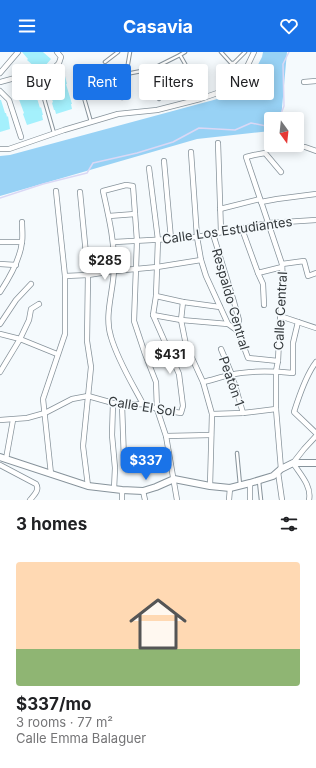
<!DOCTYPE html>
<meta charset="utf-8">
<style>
:root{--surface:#fff;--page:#f2f2f2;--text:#202124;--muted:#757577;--line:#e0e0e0;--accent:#1a73e8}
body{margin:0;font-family:Inter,sans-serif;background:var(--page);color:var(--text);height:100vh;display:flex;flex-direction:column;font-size:15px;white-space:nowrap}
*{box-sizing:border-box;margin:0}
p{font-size:13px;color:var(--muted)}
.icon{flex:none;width:22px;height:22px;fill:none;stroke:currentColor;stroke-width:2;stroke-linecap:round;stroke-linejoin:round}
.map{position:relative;height:448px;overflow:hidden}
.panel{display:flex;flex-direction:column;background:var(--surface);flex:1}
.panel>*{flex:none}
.hud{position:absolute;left:12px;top:12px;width:292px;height:36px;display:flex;gap:8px}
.needle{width:26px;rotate:165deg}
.tools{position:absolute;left:264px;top:60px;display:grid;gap:8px}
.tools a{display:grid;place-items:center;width:40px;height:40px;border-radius:4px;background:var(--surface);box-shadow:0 2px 10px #0003;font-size:20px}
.price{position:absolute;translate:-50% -34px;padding:0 9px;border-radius:8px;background:#fff;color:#222;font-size:13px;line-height:26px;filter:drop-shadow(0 1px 2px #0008)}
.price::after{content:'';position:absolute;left:50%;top:24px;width:12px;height:9px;margin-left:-6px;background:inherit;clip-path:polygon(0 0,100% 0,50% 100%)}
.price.selected{background:var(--accent);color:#fff}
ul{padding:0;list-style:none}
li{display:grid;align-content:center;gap:8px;height:212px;padding:0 16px}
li+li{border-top:1px solid var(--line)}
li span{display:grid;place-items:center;height:124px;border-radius:4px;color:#555}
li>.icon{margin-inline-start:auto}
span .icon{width:72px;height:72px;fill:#fffc;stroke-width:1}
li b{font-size:17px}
h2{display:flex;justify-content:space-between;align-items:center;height:48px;padding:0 16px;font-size:17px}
.pill{padding:0 14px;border-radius:4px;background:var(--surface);box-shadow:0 2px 10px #0003;font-size:14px;line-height:36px}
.pill.selected{background:var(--accent);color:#fff}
header{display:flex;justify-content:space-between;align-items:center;height:52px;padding:0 16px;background:var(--accent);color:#fff;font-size:18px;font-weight:700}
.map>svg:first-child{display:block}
.green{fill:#98d2f5}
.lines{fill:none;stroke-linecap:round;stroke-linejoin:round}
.stream{stroke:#dad8f5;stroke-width:1.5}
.building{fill:#a4f0fc}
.lane-casing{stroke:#87939b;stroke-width:4.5}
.street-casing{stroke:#87939b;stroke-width:6}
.secondary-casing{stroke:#87939b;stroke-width:8}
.lane{stroke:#fff;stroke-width:2.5}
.street{stroke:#fff;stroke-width:4.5}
.secondary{stroke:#fff;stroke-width:6}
.labels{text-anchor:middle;stroke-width:3;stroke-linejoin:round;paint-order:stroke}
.street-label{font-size:13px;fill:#34393c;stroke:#f5fafd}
</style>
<header><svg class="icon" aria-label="menu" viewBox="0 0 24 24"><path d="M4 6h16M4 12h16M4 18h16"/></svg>Casavia<svg class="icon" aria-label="heart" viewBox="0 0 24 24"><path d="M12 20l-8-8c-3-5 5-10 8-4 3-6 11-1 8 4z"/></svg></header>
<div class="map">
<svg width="316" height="448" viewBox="0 0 316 448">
<rect width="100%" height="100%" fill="#f5fafd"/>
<polygon class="green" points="263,0 287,0 281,67 271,67 271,79 197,87 0,144 0,104 10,103 232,43 251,26 262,5"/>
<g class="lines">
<g class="stream">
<polyline points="279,67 284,54 283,12 289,0"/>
<polyline points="0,146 43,132 87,121 93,111 137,101 173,90 199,76 235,78 251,71 271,75"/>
</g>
</g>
<g class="building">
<polygon points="22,0 43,0 51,7 45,14 36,16 27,8 28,7"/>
<polygon points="62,21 64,25 65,24 67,32 66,32 72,52 71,52 72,57 56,62 55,58 54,58 52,51 53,50 46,31 47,30 46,25"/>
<polygon points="33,31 37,42 36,43 40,56 41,55 43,63 42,63 43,68 27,73 23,62 24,61 17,42 18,41 17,36"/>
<polygon points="0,48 1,48 5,61 6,61 7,65 8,64 10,77 0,80"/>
</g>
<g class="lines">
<g class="lane-casing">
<g id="lane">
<polyline points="221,0 231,11 234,11 245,0"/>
<polyline points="180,3 197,33"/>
<polyline points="105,10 118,0"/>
<polyline points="152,17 159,47"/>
<polyline points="76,18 91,70"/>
<polyline points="126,22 152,17 180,3 185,0"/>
<polyline points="39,29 54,81"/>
<polyline points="122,46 130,0"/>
<polyline points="237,401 240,433"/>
<polyline points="259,429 261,448"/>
</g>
</g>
<g class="street-casing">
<g id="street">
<polyline points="0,21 18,0"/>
<polyline points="0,30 55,15 59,11 61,5 57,0"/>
<polyline points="304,30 316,29"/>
<polyline points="0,39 9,48 21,85"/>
<polyline points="218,91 221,180"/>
<polyline points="305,95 316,99"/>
<polyline points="0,97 9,97 64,78 118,62 157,58 200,47 229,37 245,19 254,0"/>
<polyline points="191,100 197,185 201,208 206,224 228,272 238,279"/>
<polyline points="164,109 171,187"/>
<polyline points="281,120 265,101 254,103 246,105 282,212 283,230 280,267 278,309 276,319 276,357 281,417"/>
<polyline points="80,140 88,223 87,289 91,315 83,394 88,434"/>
<polyline points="261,150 277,147 316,142"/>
<polyline points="220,157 260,147"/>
<polyline points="109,164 135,162"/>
<polyline points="242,177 258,221 282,215"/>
<polyline points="213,182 234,250 239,268 238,279 248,306 278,309"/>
<polyline points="0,190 22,190"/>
<polyline points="114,190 171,187 197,185 269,171 316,168"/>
<polyline points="0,212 16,213"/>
<polyline points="282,212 304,209 308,224 316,221"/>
<polyline points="258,221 263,232 264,253"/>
<polyline points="65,224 88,223 114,219 157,215 201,208"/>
<path d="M0,240C10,225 20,208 22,190C23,184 22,177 22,170"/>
<polyline points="156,244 183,250 220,255"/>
<polyline points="183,250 181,268 186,293 203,330 212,362 210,434"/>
<polyline points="153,263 181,268 228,272"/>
<polyline points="280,264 316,276"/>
<polyline points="0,272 16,248 31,232"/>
<polyline points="0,282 20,287 57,302"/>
<polyline points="221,297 232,323 243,361"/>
<path d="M316,310C306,323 299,344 294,360L316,381"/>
<polyline points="0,320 20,287 29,268 31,257 39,252"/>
<path d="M203,330C212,328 221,325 230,323C251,318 272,319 293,321V291L298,270"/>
<polyline points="113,351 112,383 115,416 114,437"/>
<path d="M143,352C132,331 118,309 111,285C104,264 113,241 114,218C115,191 109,166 103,139L126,133L133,134L137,189L134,269L145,302L156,330L157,357L166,384L177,448"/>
<polyline points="122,353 124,408"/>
<polyline points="212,362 243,361 276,357"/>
<polyline points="0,368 27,366 45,361 72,347 88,344 113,351 122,353 143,352 157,357 181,361 183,354 179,322 153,263 156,244 158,188 149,116"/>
<polyline points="166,384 211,383"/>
<polyline points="6,407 13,368"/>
<path d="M0,413L36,432C40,438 34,443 30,448"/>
<polyline points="278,420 282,448"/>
<polyline points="51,422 43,347 65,282 65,224 56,139"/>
<polyline points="250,431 250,448"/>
<polyline points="143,439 145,448"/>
<polyline points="122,448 122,438"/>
<polyline points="229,448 230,436"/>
<path d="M309,448C312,434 300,422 293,411L304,397L316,384"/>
</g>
</g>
<g class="secondary-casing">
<polyline id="secondary" points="0,405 88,434 122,438 143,439 156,435 174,427 210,434 230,436 250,431 273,424 281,417 293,411 316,411"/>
</g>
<use href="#lane" class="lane"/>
<use href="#street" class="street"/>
<use href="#secondary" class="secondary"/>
</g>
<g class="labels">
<g class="street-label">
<text transform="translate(227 178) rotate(-8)" y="5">Calle Los Estudiantes</text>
<text transform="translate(231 247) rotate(74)" y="5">Respaldo Central</text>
<text transform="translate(280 259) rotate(-87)" y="5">Calle Central</text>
<text transform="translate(232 329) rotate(71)" y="5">Peatón 1</text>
<text transform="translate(142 354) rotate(9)" y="5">Calle El Sol</text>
</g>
</g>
</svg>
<div class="tools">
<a><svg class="needle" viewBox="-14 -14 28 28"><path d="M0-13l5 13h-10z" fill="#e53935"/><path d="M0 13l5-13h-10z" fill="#757577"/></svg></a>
</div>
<b class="price" style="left:105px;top:229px">$285</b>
<b class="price" style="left:170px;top:323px">$431</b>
<b class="price selected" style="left:146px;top:429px">$337</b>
<div class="hud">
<a class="pill">Buy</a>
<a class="pill selected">Rent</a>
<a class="pill">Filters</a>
<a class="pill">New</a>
</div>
</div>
<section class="panel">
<h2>3 homes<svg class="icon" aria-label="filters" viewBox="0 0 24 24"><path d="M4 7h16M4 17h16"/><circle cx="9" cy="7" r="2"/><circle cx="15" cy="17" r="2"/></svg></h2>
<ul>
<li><span style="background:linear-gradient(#ffd9b3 70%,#8fb573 0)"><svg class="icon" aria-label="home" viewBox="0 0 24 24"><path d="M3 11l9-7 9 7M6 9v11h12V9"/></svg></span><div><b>$337/mo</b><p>3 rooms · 77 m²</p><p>Calle Emma Balaguer</p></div></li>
</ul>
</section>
